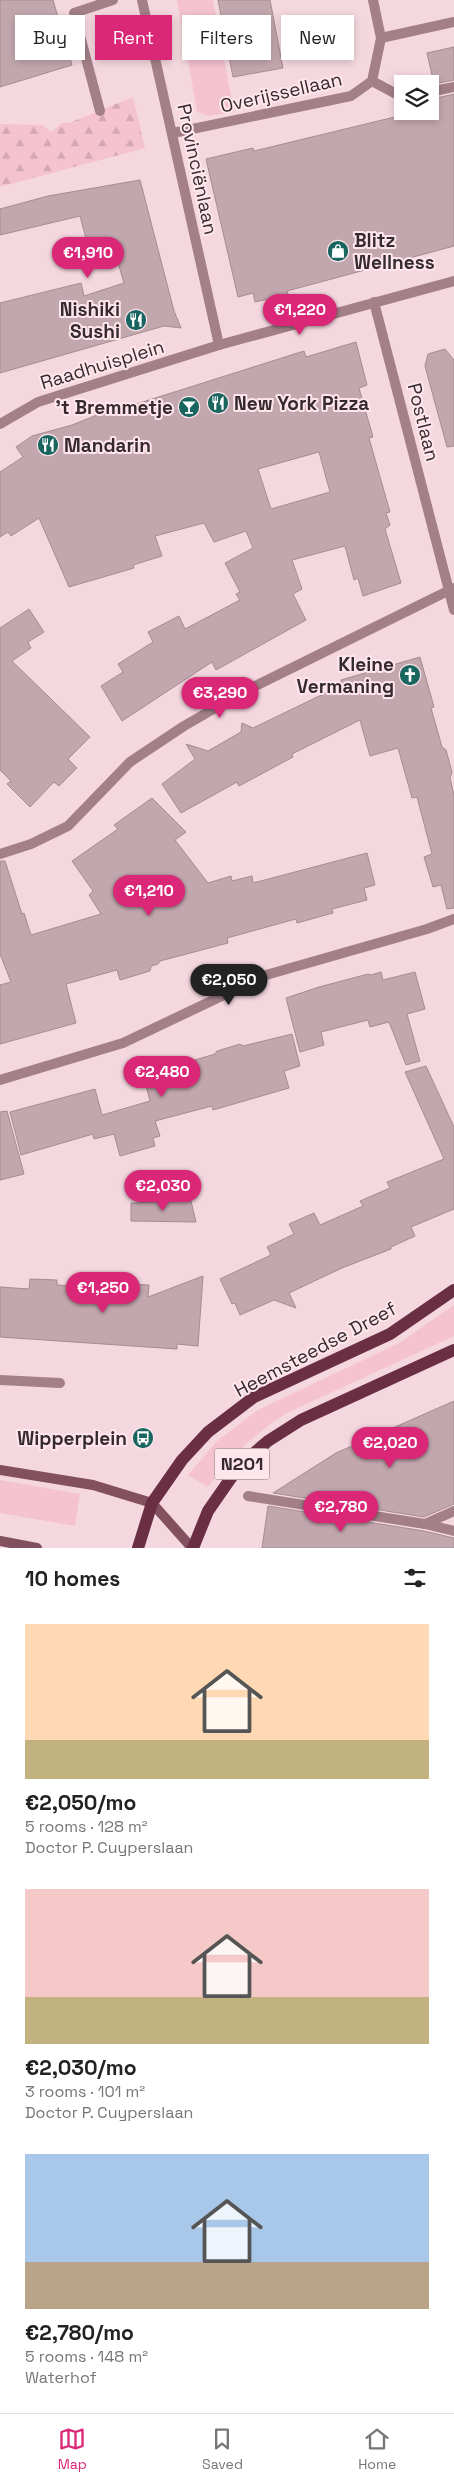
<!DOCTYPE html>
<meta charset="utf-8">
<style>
:root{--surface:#fff;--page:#f6f6f6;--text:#222;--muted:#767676;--line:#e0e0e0;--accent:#db2777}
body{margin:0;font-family:"Space Grotesk",sans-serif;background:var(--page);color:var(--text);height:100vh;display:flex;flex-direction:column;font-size:19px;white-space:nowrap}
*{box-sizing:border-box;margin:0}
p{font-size:16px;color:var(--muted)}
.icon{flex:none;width:28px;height:28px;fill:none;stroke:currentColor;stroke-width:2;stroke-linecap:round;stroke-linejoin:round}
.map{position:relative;height:1548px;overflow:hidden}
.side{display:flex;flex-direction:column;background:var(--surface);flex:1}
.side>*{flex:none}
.banner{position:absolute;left:15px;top:15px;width:425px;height:45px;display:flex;gap:10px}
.controls{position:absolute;left:394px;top:75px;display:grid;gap:10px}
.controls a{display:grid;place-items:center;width:45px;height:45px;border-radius:0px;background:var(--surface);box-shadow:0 2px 8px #0003;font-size:25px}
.price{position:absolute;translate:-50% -42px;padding:0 11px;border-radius:18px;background:var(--accent);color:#fff;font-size:16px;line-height:32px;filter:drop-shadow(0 1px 2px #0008)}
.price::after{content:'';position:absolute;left:50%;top:30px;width:15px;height:11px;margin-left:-8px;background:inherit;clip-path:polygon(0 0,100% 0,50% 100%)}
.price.active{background:#222;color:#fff}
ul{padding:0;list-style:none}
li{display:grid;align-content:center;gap:10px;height:265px;padding:0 25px}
li span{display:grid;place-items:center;height:155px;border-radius:0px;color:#555}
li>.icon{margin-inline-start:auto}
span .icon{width:90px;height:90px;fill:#fffc;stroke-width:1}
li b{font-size:21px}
h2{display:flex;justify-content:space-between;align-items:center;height:60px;padding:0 25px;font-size:21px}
.tag{padding:0 18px;border-radius:0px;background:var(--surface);box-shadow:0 2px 8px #0003;font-size:18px;line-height:45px}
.tag.active{background:var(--accent);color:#fff}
.menu{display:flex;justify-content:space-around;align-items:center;height:70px;border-top:1px solid var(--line);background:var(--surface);font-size:14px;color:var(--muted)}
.menu a{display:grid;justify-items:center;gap:2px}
.menu .active{color:var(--accent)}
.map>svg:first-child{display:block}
.green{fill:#f5c3d0}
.forest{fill:url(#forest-firs)}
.building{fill:#c3a7ae;stroke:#a68b92;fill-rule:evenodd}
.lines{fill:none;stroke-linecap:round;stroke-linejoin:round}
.service{stroke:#a37f88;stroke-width:10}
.pedestrian{stroke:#a37f88;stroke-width:10}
.minor{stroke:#a37f88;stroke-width:10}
.tertiary{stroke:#a37f88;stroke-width:10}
.secondary{stroke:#82505f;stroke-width:10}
.primary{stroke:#6a2f42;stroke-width:12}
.labels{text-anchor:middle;stroke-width:4;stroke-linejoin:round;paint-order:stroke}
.shield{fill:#ffe6ec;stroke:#726266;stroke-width:1}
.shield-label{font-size:18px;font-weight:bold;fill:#352a2d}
.street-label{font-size:19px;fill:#352a2d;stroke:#ffe6ec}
.poi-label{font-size:19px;font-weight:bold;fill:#352a2d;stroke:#ffe6ec;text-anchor:end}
</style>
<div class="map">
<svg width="454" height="1548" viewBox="0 0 454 1548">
<defs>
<pattern id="forest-firs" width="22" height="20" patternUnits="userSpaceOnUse" patternTransform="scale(1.25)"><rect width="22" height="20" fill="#f5c3d0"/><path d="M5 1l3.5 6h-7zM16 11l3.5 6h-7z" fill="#d3a8b3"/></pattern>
</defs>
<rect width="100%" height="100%" fill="#f5d8df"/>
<g class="green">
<polygon points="177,0 213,0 234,112 208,116 197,111"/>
<path d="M454,1305V1336L287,1413C254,1434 232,1456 208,1487L188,1475L217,1441L258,1410L399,1343Z"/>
<polygon points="0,1480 80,1494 75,1526 0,1513"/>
</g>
<polygon class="forest" points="133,97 145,148 0,187 0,124 43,125 51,132 62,123 69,123"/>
<g class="building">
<polygon points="0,0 53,0 72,65 0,87"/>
<polygon points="218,0 270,0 283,68 233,77"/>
<polygon points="454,47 454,80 434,84 427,53"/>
<polygon points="454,94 454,246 287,291 288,294 269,299 255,302 253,293 238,297 206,159 253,148 254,151 403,115 430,111 430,109 439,107 437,98"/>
<polygon points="140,180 174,311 181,328 164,326 0,373 0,303 81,283 84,296 124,283 111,239 88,246 80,216 0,235 0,209 48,196"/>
<path d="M356,342L367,385L359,388L373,437L369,438L390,512L386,513L390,525L385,529L401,583L363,596L358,578L354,580L345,546L292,560L302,589L293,594L306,620L216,670L212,662L122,721L101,686L123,672L118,664L153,642L148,632L179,616L185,629L240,600L236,594L240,592L225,563L253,548L246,531L214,542L204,523L155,536L162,556L133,565L134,568L69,587L39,518L11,536L8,532L0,537V472L23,457L16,447L32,436L72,425L107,411L108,413L304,351L306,357ZM319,452L330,492L271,509L258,469Z"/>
<polygon points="445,349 454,360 454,446 447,447 425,366 428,354"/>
<polygon points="29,609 44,632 28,642 31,648 12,661 90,737 68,759 77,768 59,786 54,782 30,807 7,784 11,781 0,770 0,628"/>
<polygon points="420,657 434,707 431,708 442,747 446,750 452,772 450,778 454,795 454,908 447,909 441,885 433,887 424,857 432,854 417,797 412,798 398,748 370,756 360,720 292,754 293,757 239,786 237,782 181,813 162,784 195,759 186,744 208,751 241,732 242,723 253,728 342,685 341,680"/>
<polygon points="152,798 186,832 175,840 208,883 231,876 232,881 252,876 253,883 367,853 375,885 364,888 367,900 332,909 333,913 297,923 296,919 227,938 228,943 160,961 158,964 151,966 150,971 120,980 117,970 66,984 76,1023 0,1044 0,985 11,982 0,954 0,861 5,861 22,914 24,913 31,935 101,914 89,895 93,891 72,861 118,829 114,825"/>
<polygon points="381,972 383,980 415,972 425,1009 407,1014 420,1061 406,1065 389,1022 370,1027 368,1020 321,1032 324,1045 300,1052 286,998 319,987 368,974 371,975"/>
<polygon points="292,1034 300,1066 284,1071 289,1088 213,1110 212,1106 155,1121 160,1136 153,1138 155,1146 120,1156 114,1134 94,1139 93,1134 21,1155 10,1112 95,1089 102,1115 150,1101 143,1074 185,1060 188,1062 215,1054 217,1051 240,1044 243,1046"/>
<polygon points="426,1066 454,1127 454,1209 411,1227 415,1236 391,1247 391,1249 342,1268 289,1293 296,1308 274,1300 240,1315 235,1303 232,1304 220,1279 271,1255 267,1247 294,1234 289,1224 314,1213 320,1225 363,1206 360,1201 390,1188 387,1182 444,1159 405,1072"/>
<polygon points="7,1111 24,1174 0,1180 0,1112"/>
<polygon points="191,1201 196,1222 131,1221 131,1203"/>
<polygon points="203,1276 198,1346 177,1344 177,1349 0,1337 0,1287 29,1289 30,1279 57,1280 57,1285 127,1290 127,1284 149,1285 148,1297"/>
<polygon points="454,1401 454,1504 424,1517 273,1493 336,1453"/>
<polygon points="268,1506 424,1531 454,1538 454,1548 262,1548"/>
</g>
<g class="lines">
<g class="service">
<polyline points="381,38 454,22"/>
<polyline points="100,111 74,13 113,0"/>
</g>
<g class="pedestrian">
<polyline points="248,1496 425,1524"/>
<polyline points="454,1511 425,1524 454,1531"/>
</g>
<g class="minor">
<polyline points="372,81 402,97"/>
<polyline points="430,92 454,87"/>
<polyline points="173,133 351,96 372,81 381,38 373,0"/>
<polyline points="374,302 454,610"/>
<polyline points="0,854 31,844 68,826 130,762 184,726 243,692 454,588"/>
<polyline points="0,1080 123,1043 266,975 427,929 454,919"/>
<polyline points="0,1380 60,1383"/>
</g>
<g class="tertiary">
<polyline points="142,0 219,345"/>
<polyline points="0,424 38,402 219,345 454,281"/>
</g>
<g class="secondary">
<polyline points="0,1470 93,1485 152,1503 192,1548"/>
<polyline points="0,1541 37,1548"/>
</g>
<g class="primary">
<polyline points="138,1548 152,1503 182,1460 208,1432 254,1397 390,1334 454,1290"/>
<polyline points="193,1548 208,1511 240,1465 268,1441 301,1420 454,1350"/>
</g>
</g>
<defs>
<g id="shop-disc" transform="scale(1.125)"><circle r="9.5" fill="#19655f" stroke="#ffe6ec"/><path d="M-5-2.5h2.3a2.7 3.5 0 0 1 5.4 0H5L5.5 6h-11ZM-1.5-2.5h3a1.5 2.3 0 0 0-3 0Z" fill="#fff"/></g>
<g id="restaurant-disc" transform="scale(1.125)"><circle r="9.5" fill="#19655f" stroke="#ffe6ec"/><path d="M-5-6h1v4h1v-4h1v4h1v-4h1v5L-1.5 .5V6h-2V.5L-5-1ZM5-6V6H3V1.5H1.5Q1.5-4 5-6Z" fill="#fff"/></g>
<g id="bar-disc" transform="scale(1.125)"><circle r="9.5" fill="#19655f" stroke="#ffe6ec"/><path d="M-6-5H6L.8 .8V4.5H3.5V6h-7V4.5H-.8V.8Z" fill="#fff"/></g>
<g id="church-disc" transform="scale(1.125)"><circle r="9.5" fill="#19655f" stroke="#ffe6ec"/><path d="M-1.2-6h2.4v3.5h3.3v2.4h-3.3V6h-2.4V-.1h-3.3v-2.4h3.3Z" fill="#fff"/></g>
<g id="bus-disc" transform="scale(1.125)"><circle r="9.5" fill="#19655f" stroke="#ffe6ec"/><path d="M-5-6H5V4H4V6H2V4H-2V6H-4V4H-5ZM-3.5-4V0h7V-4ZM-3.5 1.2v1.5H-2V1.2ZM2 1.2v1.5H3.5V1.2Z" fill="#fff"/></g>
</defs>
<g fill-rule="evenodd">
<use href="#shop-disc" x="338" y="251"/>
<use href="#restaurant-disc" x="136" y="320"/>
<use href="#restaurant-disc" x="218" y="403"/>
<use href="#bar-disc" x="189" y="407"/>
<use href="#restaurant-disc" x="48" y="445"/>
<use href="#church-disc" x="410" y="675"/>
<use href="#bus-disc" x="143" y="1438"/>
</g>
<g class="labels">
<rect class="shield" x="214.5" y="1448.5" width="55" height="31" rx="4"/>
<g class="shield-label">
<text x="242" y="1470">N201</text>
</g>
<g class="street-label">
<text transform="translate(281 92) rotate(-13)" y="7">Overijssellaan</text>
<text transform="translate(198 169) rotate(78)" y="7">Provinciënlaan</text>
<text transform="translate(102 364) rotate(-17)" y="7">Raadhuisplein</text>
<text transform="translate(424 422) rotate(76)" y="7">Postlaan</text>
<text transform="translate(315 1349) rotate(-28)" y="7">Heemsteedse Dreef</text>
</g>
<g class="poi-label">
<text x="354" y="247" text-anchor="start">Blitz<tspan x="354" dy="22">Wellness</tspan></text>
<text x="120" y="316">Nishiki<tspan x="120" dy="22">Sushi</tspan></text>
<text x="234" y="410" text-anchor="start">New York Pizza</text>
<text x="173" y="414">'t Bremmetje</text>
<text x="64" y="452" text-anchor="start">Mandarin</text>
<text x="394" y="671">Kleine<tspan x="394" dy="22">Vermaning</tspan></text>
<text x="127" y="1445">Wipperplein</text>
</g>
</g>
</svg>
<div class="controls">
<a><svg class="icon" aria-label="layers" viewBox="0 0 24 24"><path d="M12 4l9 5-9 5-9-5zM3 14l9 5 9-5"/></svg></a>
</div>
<b class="price" style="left:88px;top:279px">€1,910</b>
<b class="price" style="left:300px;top:336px">€1,220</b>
<b class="price" style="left:220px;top:719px">€3,290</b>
<b class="price" style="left:149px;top:917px">€1,210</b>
<b class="price active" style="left:229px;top:1006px">€2,050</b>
<b class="price" style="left:162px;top:1098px">€2,480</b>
<b class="price" style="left:163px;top:1212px">€2,030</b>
<b class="price" style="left:103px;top:1314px">€1,250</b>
<b class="price" style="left:390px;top:1469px">€2,020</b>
<b class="price" style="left:341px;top:1533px">€2,780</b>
<div class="banner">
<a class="tag">Buy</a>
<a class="tag active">Rent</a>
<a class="tag">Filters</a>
<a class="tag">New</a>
</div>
</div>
<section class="side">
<h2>10 homes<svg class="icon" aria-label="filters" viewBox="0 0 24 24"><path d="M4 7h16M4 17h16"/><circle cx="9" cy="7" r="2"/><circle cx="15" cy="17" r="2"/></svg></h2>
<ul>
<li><span style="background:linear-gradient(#ffd9b3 75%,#c2b280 0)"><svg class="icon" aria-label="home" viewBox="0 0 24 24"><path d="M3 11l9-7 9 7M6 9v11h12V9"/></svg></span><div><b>€2,050/mo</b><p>5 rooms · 128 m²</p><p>Doctor P. Cuyperslaan</p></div></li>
<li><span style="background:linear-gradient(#f6c9c9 70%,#c2b280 0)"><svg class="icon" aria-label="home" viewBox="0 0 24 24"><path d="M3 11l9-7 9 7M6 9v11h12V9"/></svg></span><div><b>€2,030/mo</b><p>3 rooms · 101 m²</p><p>Doctor P. Cuyperslaan</p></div></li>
<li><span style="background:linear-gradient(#a9c7e8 70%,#b9a48a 0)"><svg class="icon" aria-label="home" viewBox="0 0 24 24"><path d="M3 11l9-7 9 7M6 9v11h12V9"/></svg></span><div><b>€2,780/mo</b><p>5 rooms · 148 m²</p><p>Waterhof</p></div></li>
</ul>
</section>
<nav class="menu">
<a class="active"><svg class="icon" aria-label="map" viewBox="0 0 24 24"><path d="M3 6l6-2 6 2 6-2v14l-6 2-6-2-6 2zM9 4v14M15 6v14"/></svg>Map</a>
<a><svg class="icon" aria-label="saved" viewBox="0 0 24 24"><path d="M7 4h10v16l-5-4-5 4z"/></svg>Saved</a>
<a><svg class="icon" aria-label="home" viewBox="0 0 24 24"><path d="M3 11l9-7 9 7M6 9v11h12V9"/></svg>Home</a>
</nav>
